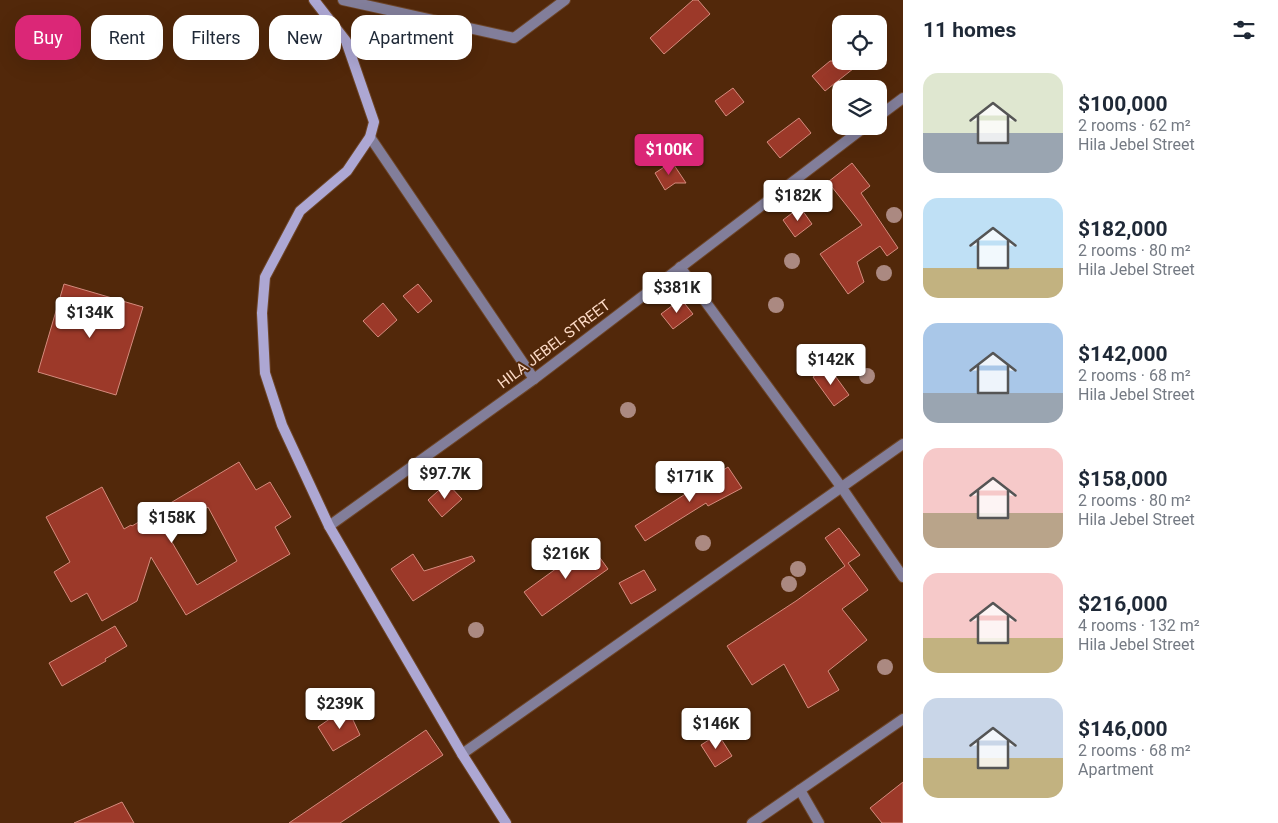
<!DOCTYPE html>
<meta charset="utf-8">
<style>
:root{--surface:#fff;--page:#f2f2f3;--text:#1f2937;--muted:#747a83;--accent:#db2777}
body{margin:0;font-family:Roboto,sans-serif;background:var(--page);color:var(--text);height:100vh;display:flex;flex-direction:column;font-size:19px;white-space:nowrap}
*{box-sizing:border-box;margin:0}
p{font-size:16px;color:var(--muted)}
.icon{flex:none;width:28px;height:28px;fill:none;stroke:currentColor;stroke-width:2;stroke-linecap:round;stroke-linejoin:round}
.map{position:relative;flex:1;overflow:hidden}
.drawer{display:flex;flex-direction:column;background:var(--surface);width:375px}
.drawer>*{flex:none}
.top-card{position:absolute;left:15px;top:15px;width:475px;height:45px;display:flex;gap:10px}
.tools{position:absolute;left:832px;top:15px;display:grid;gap:10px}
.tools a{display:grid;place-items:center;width:55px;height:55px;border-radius:10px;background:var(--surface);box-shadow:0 5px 20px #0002;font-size:25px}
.price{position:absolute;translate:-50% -42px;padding:0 11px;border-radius:5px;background:#fff;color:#222;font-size:16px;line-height:32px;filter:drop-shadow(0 1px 2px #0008)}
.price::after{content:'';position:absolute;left:50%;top:30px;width:15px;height:11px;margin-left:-8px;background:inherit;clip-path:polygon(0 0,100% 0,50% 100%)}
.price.current{background:var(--accent);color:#fff}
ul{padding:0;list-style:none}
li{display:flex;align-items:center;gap:15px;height:125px;padding:0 20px}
li span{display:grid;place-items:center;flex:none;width:140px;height:100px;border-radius:15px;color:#555}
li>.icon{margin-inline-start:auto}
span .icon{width:60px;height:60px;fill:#fffc;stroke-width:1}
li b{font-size:21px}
h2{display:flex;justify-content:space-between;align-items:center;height:60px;padding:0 20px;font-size:21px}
.tag{padding:0 18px;border-radius:15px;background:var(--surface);box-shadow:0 5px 20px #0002;font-size:18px;line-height:45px}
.tag.current{background:var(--accent);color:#fff}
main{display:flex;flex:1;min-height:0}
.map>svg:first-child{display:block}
.building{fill:#9c3929;stroke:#d58b7d;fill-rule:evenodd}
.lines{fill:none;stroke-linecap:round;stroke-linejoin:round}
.minor-casing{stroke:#6d4528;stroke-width:12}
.secondary-casing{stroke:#6d4528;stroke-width:12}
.minor{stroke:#827e9a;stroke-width:10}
.secondary{stroke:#ada7d3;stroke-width:10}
.tree{fill:#ab8981}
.labels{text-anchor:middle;stroke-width:4;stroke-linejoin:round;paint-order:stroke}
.street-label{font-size:15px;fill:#fddbc7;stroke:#52280a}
</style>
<main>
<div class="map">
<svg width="903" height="823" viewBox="0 0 903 823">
<rect width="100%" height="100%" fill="#52280a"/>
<g class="building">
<polygon points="693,0 698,0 710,14 664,54 650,38"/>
<polygon points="830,61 863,61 825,91 812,76"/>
<polygon points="733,88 744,102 726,116 715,101"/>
<polygon points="799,118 811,133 780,158 767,142"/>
<polygon points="672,162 686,183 675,183 665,190 655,173"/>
<polygon points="852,163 870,186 861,193 898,248 887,256 880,246 857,262 864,282 848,294 820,254 862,225 828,182"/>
<polygon points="800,207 812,224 795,237 783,220"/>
<polygon points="64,284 143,307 116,395 38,372"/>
<polygon points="418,284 432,301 418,313 403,296"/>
<polygon points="681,299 693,314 673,329 661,314"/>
<polygon points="383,303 397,320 378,337 363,321"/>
<polygon points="828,366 849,395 834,406 813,377"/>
<path d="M239,462L256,490L270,482L291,517L275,527L290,554L186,615L151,557L137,601L102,621L87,593L71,602L54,572L70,562L46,517L102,487L124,529L131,525L132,526ZM208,507L237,561L197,585L166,532Z"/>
<polygon points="728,467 742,488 708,506 706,503 645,541 635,526"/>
<polygon points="447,483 462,499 442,517 428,500"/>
<polygon points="839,528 860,555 848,563 868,590 842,609 867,640 828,671 839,690 808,708 784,664 752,685 727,646 796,601 845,566 825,538"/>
<polygon points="590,544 608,569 542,616 524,592"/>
<polygon points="413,554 424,571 472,556 475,561 413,601 391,569"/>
<polygon points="644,570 656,590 631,604 619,583"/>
<polygon points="115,626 127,646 105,659 106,661 62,686 49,663"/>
<polygon points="347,707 360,735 333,751 318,727"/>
<polygon points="426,730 443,755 340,823 289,823"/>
<polygon points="718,734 732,756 715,767 701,745"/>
<polygon points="903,782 903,823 882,823 870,808"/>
<polygon points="122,802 134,823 74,823"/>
</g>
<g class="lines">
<g class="minor-casing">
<g id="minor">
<polyline points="343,0 514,38 565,0"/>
<polyline points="879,116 903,98"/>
<polyline points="370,137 534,379"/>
<polyline points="680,267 842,488 903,577"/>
<polyline points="329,526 534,379 866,126"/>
<polyline points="462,754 903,444"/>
<polyline points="800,790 819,823"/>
<polyline points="752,823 903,719"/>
</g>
</g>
<g class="secondary-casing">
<polyline id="secondary" points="314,0 346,41 374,122 370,137 347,171 300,211 265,277 262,313 265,373 282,425 329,526 462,754 506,823"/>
</g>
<use href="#minor" class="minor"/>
<use href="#secondary" class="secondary"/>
</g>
<g class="tree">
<circle cx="894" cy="215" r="8"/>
<circle cx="792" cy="261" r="8"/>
<circle cx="884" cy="273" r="8"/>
<circle cx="776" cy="305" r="8"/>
<circle cx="867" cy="376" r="8"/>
<circle cx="628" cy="410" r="8"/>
<circle cx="669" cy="474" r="8"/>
<circle cx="703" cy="543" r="8"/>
<circle cx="798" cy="569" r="8"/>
<circle cx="789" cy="584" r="8"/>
<circle cx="476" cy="630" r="8"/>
<circle cx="885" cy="667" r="8"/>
</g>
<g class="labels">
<g class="street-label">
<text transform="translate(554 344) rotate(-37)" y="5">HILA JEBEL STREET</text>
</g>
</g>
</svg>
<div class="tools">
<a><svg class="icon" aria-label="locate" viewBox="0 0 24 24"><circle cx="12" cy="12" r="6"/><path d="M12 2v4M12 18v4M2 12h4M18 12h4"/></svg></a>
<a><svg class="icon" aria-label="layers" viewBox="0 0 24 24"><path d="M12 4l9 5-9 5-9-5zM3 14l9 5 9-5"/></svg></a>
</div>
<b class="price current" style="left:669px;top:176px">$100K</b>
<b class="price" style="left:798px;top:222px">$182K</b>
<b class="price" style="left:677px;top:314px">$381K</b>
<b class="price" style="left:90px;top:339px">$134K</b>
<b class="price" style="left:831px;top:386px">$142K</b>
<b class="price" style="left:445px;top:500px">$97.7K</b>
<b class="price" style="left:690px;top:503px">$171K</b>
<b class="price" style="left:172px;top:544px">$158K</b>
<b class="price" style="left:566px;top:580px">$216K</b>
<b class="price" style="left:340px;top:730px">$239K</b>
<b class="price" style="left:716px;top:750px">$146K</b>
<div class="top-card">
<a class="tag current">Buy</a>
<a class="tag">Rent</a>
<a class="tag">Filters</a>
<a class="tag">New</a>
<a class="tag">Apartment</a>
</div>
</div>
<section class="drawer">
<h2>11 homes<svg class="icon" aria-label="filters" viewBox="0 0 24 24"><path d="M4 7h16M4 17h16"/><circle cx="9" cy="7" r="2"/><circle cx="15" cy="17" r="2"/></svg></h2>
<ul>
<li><span style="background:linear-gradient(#dfe7d0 60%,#9aa5b1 0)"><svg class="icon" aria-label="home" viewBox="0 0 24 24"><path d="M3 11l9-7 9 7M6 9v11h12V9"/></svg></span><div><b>$100,000</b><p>2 rooms · 62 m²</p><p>Hila Jebel Street</p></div></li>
<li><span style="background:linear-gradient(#bfe0f5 70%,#c2b280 0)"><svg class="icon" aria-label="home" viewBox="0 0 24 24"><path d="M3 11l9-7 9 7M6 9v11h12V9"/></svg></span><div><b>$182,000</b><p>2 rooms · 80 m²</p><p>Hila Jebel Street</p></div></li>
<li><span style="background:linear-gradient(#a9c7e8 70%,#9aa5b1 0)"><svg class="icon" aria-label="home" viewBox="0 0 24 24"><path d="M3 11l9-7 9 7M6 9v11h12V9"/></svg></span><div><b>$142,000</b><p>2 rooms · 68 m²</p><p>Hila Jebel Street</p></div></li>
<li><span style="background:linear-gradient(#f6c9c9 65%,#b9a48a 0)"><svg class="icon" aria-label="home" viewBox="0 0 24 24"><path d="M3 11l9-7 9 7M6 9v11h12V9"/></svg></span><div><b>$158,000</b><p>2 rooms · 80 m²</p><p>Hila Jebel Street</p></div></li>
<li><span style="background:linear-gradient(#f6c9c9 65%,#c2b280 0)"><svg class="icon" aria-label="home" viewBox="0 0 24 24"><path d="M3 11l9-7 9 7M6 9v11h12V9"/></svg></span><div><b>$216,000</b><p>4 rooms · 132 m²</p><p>Hila Jebel Street</p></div></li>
<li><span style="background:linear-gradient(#c9d6e8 60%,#c2b280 0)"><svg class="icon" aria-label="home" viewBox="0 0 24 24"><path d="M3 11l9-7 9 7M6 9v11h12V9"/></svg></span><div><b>$146,000</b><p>2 rooms · 68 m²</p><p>Apartment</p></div></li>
</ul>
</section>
</main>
